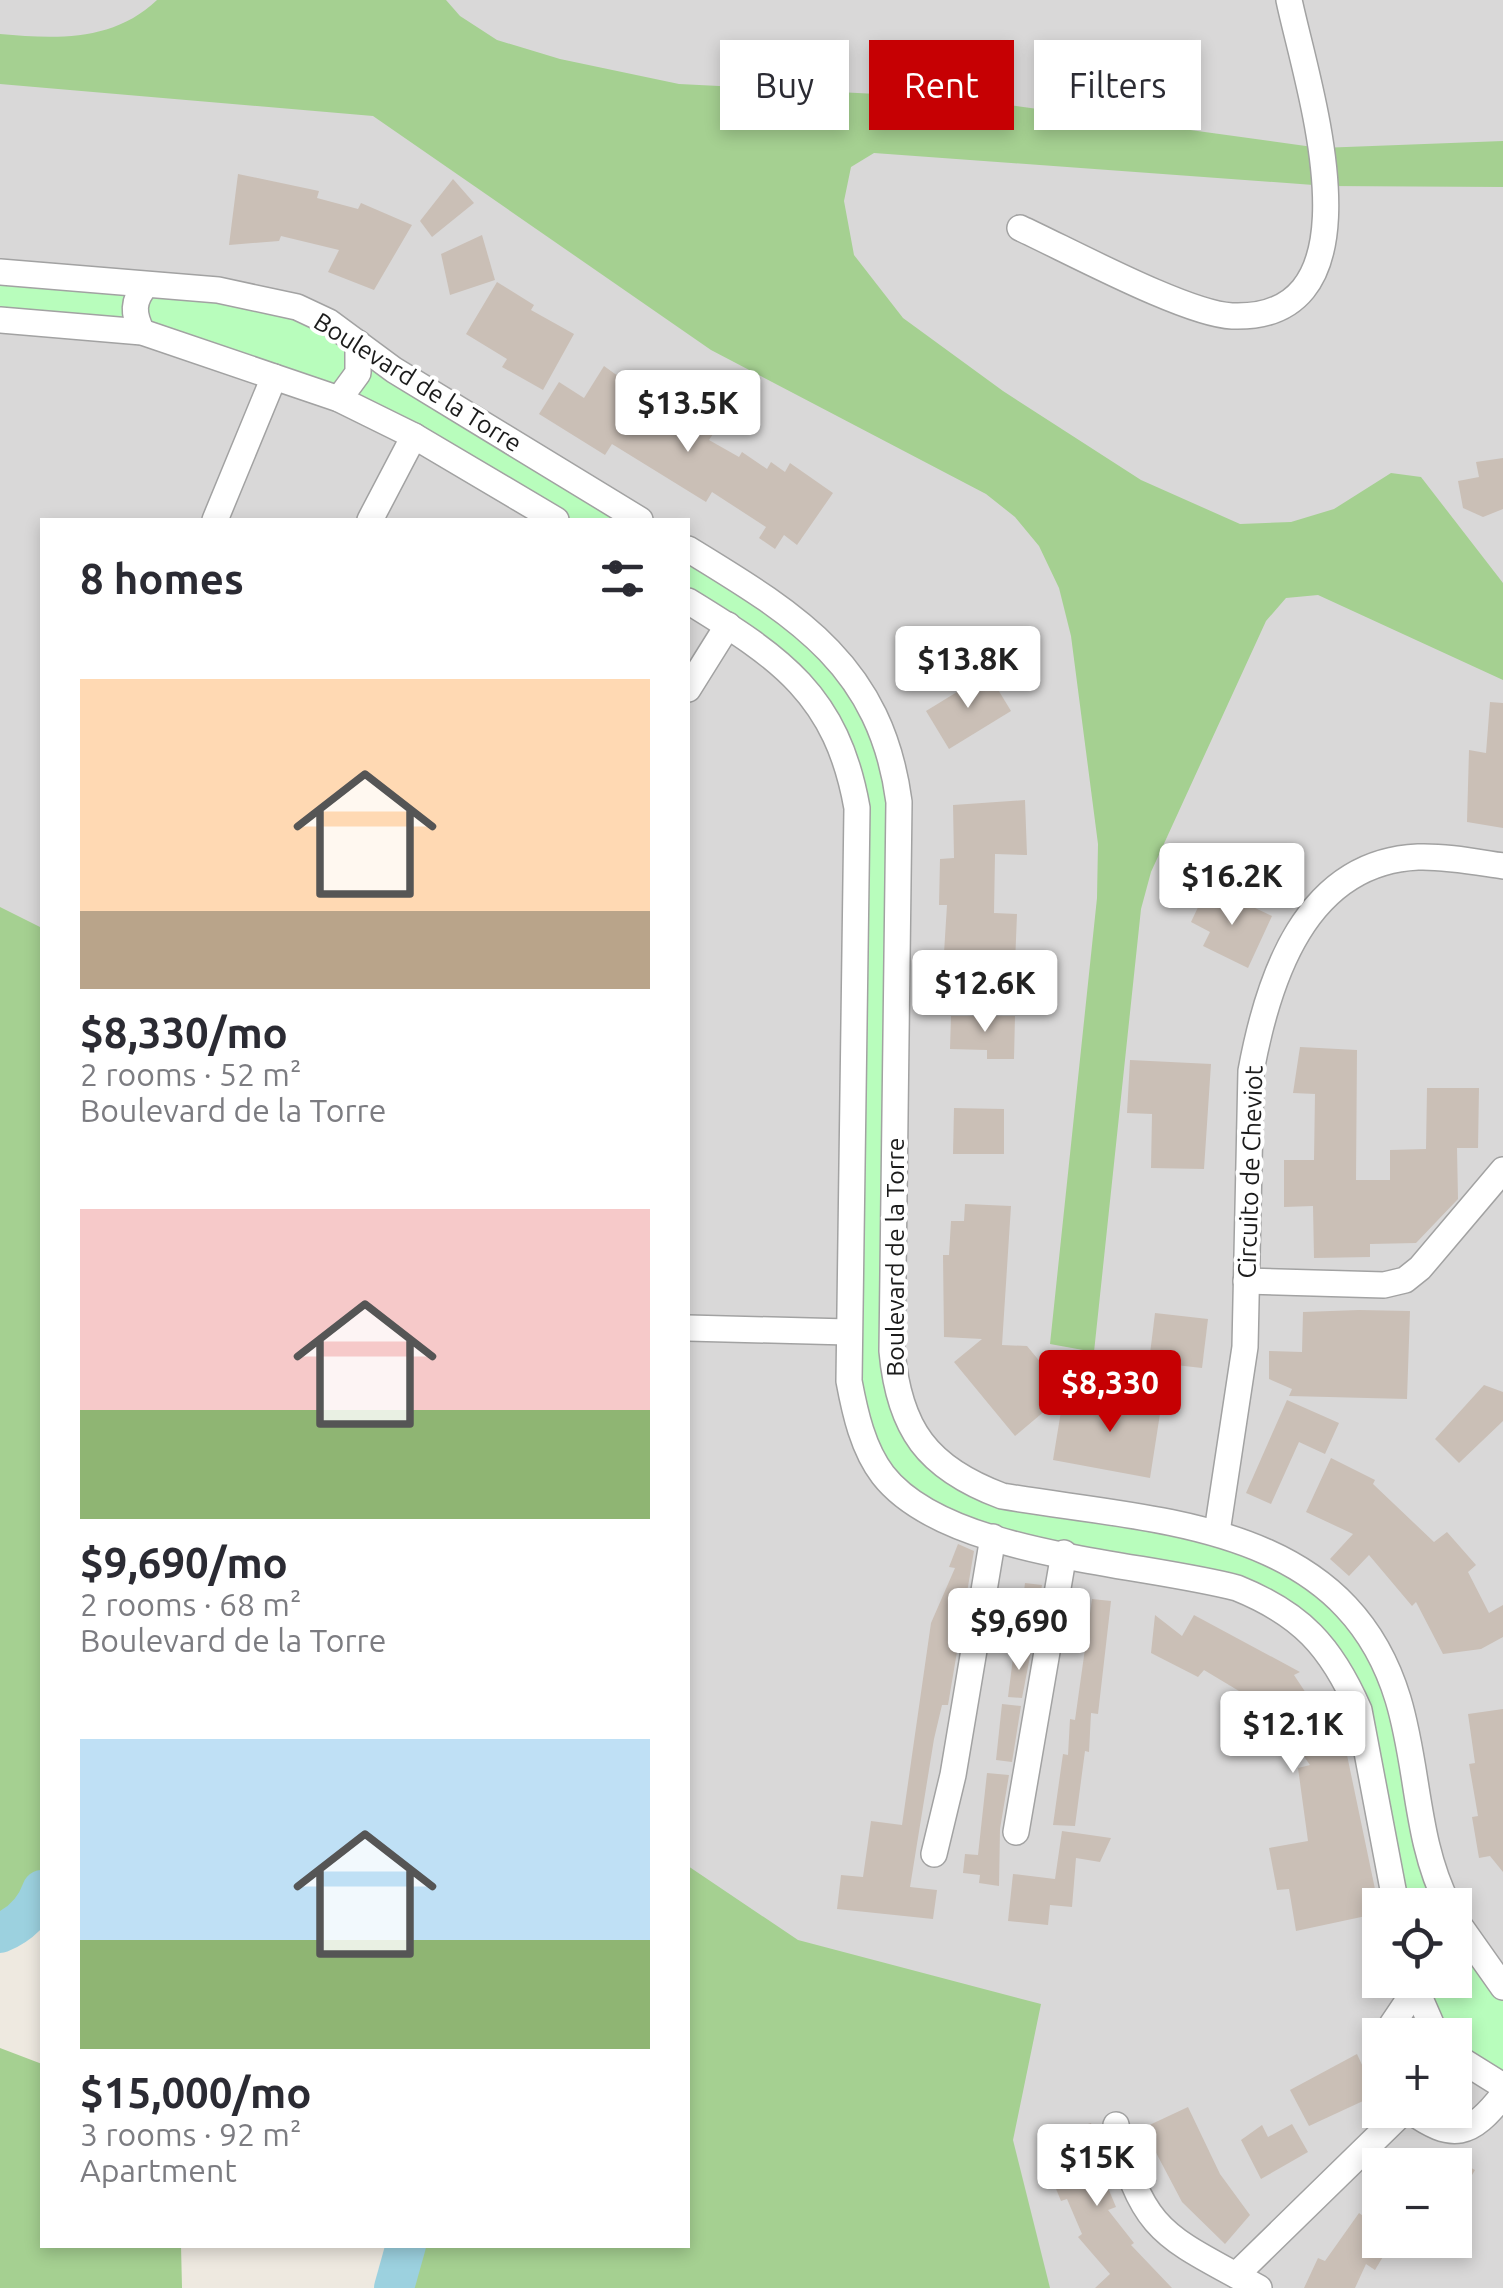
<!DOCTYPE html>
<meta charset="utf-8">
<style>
:root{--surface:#fff;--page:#f2f2f3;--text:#2b2b33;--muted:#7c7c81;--accent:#c60003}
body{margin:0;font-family:Ubuntu,sans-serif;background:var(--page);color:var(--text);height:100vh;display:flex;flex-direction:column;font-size:38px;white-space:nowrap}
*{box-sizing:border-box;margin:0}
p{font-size:32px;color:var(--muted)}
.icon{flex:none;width:55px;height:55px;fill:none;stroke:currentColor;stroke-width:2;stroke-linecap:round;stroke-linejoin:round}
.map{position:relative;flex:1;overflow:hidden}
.sheet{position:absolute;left:40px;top:518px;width:650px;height:1730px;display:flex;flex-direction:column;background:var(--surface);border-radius:0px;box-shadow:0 5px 15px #0003}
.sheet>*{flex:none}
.banner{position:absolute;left:720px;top:40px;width:632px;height:90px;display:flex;gap:20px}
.fabs{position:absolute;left:1362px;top:1888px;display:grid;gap:20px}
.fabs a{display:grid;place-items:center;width:110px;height:110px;border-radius:0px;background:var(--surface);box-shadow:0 5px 15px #0003;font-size:50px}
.price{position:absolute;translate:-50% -85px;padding:0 22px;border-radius:10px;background:#fff;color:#222;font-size:32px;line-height:65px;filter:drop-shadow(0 2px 5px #0008)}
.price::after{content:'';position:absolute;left:50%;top:60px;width:30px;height:22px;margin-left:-15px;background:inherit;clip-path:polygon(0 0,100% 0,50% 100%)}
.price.active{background:var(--accent);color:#fff}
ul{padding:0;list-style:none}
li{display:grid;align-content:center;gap:20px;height:530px;padding:0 40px}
li span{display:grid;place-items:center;height:310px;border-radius:0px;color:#555}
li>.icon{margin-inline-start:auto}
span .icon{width:180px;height:180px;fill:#fffc;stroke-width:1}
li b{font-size:42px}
h2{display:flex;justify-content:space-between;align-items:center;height:120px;padding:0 40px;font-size:42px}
.chip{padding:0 35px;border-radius:0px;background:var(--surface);box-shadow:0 5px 15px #0003;font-size:35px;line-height:90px}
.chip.active{background:var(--accent);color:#fff}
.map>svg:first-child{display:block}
.residential{fill:#d9d8d8;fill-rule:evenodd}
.forest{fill:#a5d091}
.park{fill:#b8fdbc}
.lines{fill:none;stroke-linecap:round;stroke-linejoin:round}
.river{stroke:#9cd1df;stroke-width:40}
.building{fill:#cabfb6}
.minor-casing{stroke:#a2a2a2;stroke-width:28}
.minor{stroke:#fff;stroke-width:25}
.labels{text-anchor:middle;stroke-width:8;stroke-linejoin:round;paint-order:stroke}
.street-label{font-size:25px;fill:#1b1b1b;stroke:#fff}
</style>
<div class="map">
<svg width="1503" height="2288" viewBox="0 0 1503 2288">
<rect width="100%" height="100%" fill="#eee9e0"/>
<path class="residential" d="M0,0H1503V2288H394L406,2245H688V520H42V1890L37,1904L14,1927L0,1933ZM1380,1905H1455V1980H1380ZM1380,2035H1455V2110H1380ZM1380,2165H1455V2240H1380Z"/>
<g class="forest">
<path d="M157,0H446L460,16L497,40L560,59L679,84L958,98L1320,148L1503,141V187L1327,186L874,153L851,167L844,201L854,255L903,318L1003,391L1141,480L1240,524L1291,522L1334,509L1391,473L1421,477L1503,583V680L1318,595L1286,598L1266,621L1151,872L1141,909L1094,1352L1050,1344L1097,898L1098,844L1071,636L1059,588L1039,546L1015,517L986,494L711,350L373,116L0,84V34C56,39 113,42 157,0Z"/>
<path d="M0,907L42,928V1890C35,1910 20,1925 0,1933Z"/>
<polygon points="688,1866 798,1940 1041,2004 1013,2140 1050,2288 394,2288 406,2245 688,2245"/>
<polygon points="0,2048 42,2064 42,2245 181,2245 182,2288 0,2288"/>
</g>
<g class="park">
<polygon points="0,272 297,307 640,520 556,520 414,436 142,332 0,320"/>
<polygon points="688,549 790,615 887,737 896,1392 970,1484 1217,1532 1362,1622 1448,1905 1396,1905 1359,1710 1277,1604 1064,1553 906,1498 856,1418 857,808 832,723 688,601"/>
<polygon points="1455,1919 1503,1987 1503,2086 1455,2056 1455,2035 1436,2035 1412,1980 1455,1980"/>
</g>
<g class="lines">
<g class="river">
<path d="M0,1933C20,1925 35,1910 42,1890"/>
<polyline points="394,2288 406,2245"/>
</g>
</g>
<g class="building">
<polygon points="238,174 319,191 317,198 358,209 361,203 412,225 374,290 328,272 339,250 281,236 279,241 229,245"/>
<polygon points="453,179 474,203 432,237 420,221"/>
<polygon points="482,235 495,280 450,295 441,254"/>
<polygon points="497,282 534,305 531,310 574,334 543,390 502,367 507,359 466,334"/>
<polygon points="604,366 682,422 688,414 715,431 709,440 739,457 742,452 767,469 771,462 785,472 790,463 833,493 797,545 784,535 775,549 759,538 766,527 712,492 706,502 612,444 605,455 539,414 559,382 584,398"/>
<polygon points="1503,458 1503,509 1483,517 1463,508 1458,481 1479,477 1476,462"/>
<polygon points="988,673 1011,711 949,749 926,711"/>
<polygon points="1490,702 1503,703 1503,828 1467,822 1469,750 1486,753"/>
<polygon points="1025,800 1027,855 995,854 994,913 1017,914 1015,964 1046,966 1044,989 955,984 957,954 944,953 947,905 939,905 940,859 954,858 953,805"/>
<polygon points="1217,890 1272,916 1248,968 1203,946 1210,932 1191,922 1200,903 1209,907"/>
<polygon points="951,1016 1015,1016 1014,1059 987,1059 987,1050 950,1049"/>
<polygon points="1300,1047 1357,1050 1356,1180 1390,1180 1390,1150 1426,1149 1427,1088 1479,1088 1478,1148 1457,1148 1458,1199 1416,1243 1370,1244 1370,1257 1314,1258 1313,1206 1284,1207 1284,1160 1314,1160 1315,1094 1293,1093"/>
<polygon points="1130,1060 1211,1064 1204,1169 1151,1168 1152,1114 1127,1113"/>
<polygon points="954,1108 1004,1109 1004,1154 953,1154"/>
<polygon points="965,1204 1011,1206 1002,1345 1027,1346 1066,1393 1015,1436 954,1362 982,1339 944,1337 943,1255 949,1255 951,1221 964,1221"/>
<polygon points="1359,1310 1410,1311 1407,1399 1289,1396 1292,1389 1269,1379 1269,1351 1302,1352 1303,1312"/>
<polygon points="1155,1313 1208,1319 1202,1368 1149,1362"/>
<polygon points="1484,1385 1503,1392 1503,1421 1459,1463 1435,1439"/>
<polygon points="1118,1394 1162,1401 1150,1478 1053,1460 1063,1399 1116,1407"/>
<polygon points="1287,1400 1339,1423 1325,1454 1299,1442 1271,1504 1246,1493"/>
<polygon points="1331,1458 1375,1480 1373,1484 1434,1542 1447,1532 1476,1565 1468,1572 1489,1613 1503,1605 1503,1637 1481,1649 1443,1654 1416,1602 1412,1606 1369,1555 1349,1576 1330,1559 1353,1534 1306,1512"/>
<polygon points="958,1544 974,1551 948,1705 942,1705 934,1739 910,1887 937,1890 933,1919 837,1909 841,1875 863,1877 871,1821 902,1825 931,1623 955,1568 949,1567"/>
<polygon points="1025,1583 1042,1585 1034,1632 1019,1630"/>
<polygon points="1092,1599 1111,1601 1098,1714 1091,1713 1089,1752 1085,1751 1075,1826 1053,1825 1063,1754 1068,1755 1070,1719 1075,1720"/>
<polygon points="1155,1615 1182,1636 1194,1615 1300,1672 1294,1675 1347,1755 1380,1913 1296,1931 1289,1889 1277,1890 1269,1848 1308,1841 1298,1768 1310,1765 1261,1696 1254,1700 1204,1670 1198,1677 1151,1653"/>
<polygon points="1014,1650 1031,1651 1022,1698 1008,1697"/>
<polygon points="1002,1704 1021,1706 1012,1762 996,1760"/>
<polygon points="1503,1709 1503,1872 1490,1856 1479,1858 1472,1817 1478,1816 1469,1764 1475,1763 1468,1714"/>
<polygon points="987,1773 1009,1775 1000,1829 999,1886 979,1883 980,1875 963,1873 965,1854 978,1855"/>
<polygon points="1062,1831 1111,1838 1100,1862 1076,1858 1072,1907 1050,1905 1048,1925 1008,1921 1013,1874 1055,1879"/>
<polygon points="1357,2054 1376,2095 1309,2126 1290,2090"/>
<polygon points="1188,2107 1220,2174 1250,2215 1225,2244 1182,2202 1143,2128"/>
<polygon points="1091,2123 1105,2162 1098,2164 1116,2207 1108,2210 1134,2243 1131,2245 1172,2288 1095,2288 1110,2274 1078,2237 1082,2234 1067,2199 1061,2201 1054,2184 1045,2138"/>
<polygon points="1292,2124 1308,2152 1261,2179 1241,2140 1262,2125 1268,2137"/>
<polygon points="1455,2159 1475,2170 1455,2204"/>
<polygon points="1359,2213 1380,2228 1380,2240 1393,2240 1375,2270 1366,2264 1355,2288 1304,2288 1318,2258 1325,2261"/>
</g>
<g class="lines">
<g class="minor-casing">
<g id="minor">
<path d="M1020,228C1068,250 1186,314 1232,316C1388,322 1306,82 1289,0"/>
<polyline points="0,272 218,290 297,307 329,322 394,370 640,520"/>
<polyline points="0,320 142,332 339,399 414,436 556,520"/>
<path d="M142,332C133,314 132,301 146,285"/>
<polyline points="339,399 358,373 358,343"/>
<polyline points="215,520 274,377"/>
<polyline points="370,520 414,436"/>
<path d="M688,549C796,615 881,665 899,802L892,1351C899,1429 927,1468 1002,1496C1156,1522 1344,1521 1398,1699C1419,1768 1415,1840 1448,1905"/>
<path d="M688,601C781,658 837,695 857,808L849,1381C855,1413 863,1449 883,1475C946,1556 1139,1562 1237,1588C1301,1614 1331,1646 1359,1710L1396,1905"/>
<polyline points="688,689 728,625"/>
<polyline points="1246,1281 1384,1285 1405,1280 1420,1268 1503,1170"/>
<polyline points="688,1328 848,1332"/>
<path d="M1217,1532L1245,1347L1251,1071C1268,979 1305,862 1418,857C1445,856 1476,862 1503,866"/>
<polyline points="1016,1832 1064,1553"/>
<polyline points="934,1854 953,1775 993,1537"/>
<polyline points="1455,1919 1503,1987"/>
<polyline points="1412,1980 1436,2035"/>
<polyline points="1385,2035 1422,1980"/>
<polyline points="1455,2056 1503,2086"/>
<path d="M1409,2110C1453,2142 1471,2136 1503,2095"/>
<path d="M1116,2125C1142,2235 1166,2236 1259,2288"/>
<polyline points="1236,2275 1405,2110"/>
</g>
</g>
<use href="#minor" class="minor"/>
</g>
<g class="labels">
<g class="street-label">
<text transform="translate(418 382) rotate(32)" y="9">Boulevard de la Torre</text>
<text transform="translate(1250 1172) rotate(-88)" y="9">Circuito de Cheviot</text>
<text transform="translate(895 1257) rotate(-90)" y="9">Boulevard de la Torre</text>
</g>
</g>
</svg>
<div class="fabs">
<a><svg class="icon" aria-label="locate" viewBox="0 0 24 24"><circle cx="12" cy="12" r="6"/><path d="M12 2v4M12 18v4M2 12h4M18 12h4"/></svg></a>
<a>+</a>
<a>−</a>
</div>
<b class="price" style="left:688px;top:455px">$13.5K</b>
<b class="price" style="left:968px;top:711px">$13.8K</b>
<b class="price" style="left:1232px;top:928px">$16.2K</b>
<b class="price" style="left:985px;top:1035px">$12.6K</b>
<b class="price active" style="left:1110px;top:1435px">$8,330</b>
<b class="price" style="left:1019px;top:1673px">$9,690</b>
<b class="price" style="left:1293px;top:1776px">$12.1K</b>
<b class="price" style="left:1097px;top:2209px">$15K</b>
<div class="banner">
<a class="chip">Buy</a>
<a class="chip active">Rent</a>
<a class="chip">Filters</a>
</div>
<section class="sheet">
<h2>8 homes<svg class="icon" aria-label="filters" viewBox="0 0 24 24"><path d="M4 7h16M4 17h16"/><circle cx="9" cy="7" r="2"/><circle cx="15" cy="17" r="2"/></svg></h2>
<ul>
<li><span style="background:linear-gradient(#ffd9b3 75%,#b9a48a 0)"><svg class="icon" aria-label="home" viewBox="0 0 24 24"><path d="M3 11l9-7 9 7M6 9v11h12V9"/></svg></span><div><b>$8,330/mo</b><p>2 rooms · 52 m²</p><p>Boulevard de la Torre</p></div></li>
<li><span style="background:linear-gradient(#f6c9c9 65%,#8fb573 0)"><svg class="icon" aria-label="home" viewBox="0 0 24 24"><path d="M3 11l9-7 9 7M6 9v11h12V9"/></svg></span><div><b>$9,690/mo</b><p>2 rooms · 68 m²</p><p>Boulevard de la Torre</p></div></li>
<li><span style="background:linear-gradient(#bfe0f5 65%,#8fb573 0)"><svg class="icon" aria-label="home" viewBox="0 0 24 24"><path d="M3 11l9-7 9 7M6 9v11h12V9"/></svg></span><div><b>$15,000/mo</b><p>3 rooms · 92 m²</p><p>Apartment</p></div></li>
</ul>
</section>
</div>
